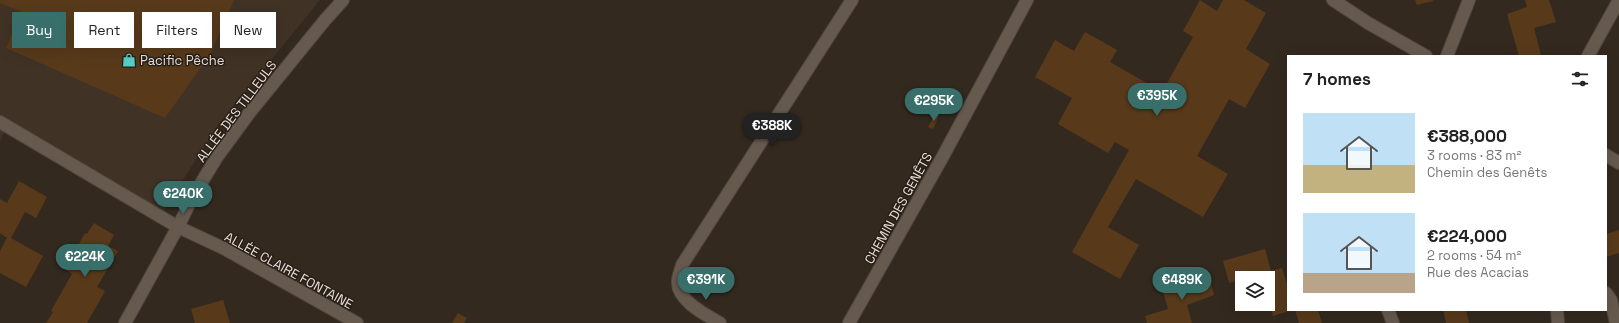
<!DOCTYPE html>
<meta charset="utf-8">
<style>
:root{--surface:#fff;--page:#f6f6f6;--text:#222;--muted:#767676;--accent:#396f6b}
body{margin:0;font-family:"Space Grotesk",sans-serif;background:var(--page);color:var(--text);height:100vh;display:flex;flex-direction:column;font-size:15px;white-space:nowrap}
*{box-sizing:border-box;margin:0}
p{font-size:13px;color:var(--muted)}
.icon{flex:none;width:22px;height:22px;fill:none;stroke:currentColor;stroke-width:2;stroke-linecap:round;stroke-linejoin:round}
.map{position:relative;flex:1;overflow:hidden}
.drawer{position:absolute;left:1287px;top:55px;width:320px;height:256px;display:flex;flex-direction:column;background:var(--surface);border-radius:0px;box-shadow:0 4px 16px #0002}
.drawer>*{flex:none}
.guide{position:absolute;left:12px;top:12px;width:380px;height:36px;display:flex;gap:8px}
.tools{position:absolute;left:1235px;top:271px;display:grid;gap:8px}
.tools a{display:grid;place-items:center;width:40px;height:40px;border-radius:0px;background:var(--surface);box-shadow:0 4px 16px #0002;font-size:20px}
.price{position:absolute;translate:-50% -34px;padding:0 9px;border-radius:14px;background:var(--accent);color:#fff;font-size:13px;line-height:26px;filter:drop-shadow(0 1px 2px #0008)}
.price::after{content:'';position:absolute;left:50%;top:24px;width:12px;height:9px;margin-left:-6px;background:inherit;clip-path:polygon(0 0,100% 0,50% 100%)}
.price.current{background:#222;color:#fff}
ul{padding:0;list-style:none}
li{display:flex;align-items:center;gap:12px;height:100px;padding:0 16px}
li span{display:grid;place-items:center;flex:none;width:112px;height:80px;border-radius:0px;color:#555}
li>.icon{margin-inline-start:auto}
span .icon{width:48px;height:48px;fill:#fffc;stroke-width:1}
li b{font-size:17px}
h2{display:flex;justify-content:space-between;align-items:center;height:48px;padding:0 16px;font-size:17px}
.pill{padding:0 14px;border-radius:0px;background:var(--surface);box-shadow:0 4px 16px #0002;font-size:14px;line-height:36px}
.pill.current{background:var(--accent);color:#fff}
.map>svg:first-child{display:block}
.built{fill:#403224}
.building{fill:#583a1b}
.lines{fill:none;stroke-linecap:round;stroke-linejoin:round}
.lane-casing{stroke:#50473f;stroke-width:14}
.street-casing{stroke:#50473f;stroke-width:14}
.lane{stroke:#665a4f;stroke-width:12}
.street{stroke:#665a4f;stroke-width:12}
.labels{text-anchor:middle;stroke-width:3;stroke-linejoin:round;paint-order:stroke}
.poi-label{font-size:13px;fill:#e7e0da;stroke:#291f16;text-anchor:start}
.street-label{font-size:13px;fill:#e7e0da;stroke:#291f16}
</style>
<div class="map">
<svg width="1619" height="323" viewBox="0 0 1619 323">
<rect width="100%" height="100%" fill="#33291f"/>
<polygon class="built" points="0,0 320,0 218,125 160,216 7,126 0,142"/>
<g class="building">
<polygon points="0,0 234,0 211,53 165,118 6,48 22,12 0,3"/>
<polygon points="1200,0 1217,11 1223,0 1244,0 1266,13 1246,49 1270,64 1245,108 1229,99 1197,156 1228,174 1203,217 1136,179 1108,227 1139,245 1120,279 1072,252 1129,150 1115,142 1108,153 1058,124 1072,98 1035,77 1055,40 1074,51 1085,32 1117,50 1110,62 1162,92 1193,37 1183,31"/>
<polygon points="1415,0 1433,0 1433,1 1417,5"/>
<polygon points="1525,0 1549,0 1556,22 1534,28 1541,55 1536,56 1519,56 1507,14 1527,7"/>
<polygon points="935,114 939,116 933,129 928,127"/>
<polygon points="19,181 47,197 36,218 25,212 11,238 43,256 26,287 0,273 0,251 7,238 0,233 0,199 7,203"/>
<polygon points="94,223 114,235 108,246 118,251 97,287 105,291 87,323 46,323 53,312 51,311 72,274 65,269 85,233 87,234"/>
<polygon points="1619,230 1619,253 1606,257 1606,234"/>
<polygon points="1265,249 1271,271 1282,268 1288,287 1288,310 1292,310 1273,316 1268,296 1268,278 1263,278 1262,273 1229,283 1223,261"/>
<polygon points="1209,276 1214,295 1187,305 1192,323 1147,323 1145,316 1168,309 1162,288"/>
<polygon points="223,300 230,323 195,323 191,309"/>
<polygon points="1295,310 1318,310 1322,323 1299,323"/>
<polygon points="1443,310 1466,310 1469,323 1446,323"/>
<polygon points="458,313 467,318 464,323 452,323"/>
</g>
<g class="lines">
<g class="lane-casing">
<g id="lane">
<polyline points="1447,56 1469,0"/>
<polyline points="1606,293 1611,300 1616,323"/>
<polyline points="1388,310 1393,323"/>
<polyline points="1557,310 1558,323"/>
</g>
</g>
<g class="street-casing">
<g id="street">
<polyline points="1333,0 1368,23 1426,56"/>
<polyline points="1588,56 1619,0"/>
<polyline points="0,122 178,227 223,248 357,323"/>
<polyline points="1606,155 1619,163"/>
<polyline points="125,323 178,227 192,198 217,157 250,112 325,20 343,0"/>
<path d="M720,323C706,315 676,300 678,281C678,276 681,270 682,265L852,0"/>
<polyline points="849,323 942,158 1027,0"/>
</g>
</g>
<use href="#lane" class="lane"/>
<use href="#street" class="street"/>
</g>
<defs>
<g id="shop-bare" transform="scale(1.08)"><path d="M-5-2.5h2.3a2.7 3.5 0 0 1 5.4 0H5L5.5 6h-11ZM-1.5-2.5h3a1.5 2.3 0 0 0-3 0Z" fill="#55cec5" stroke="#291f16" stroke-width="2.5" paint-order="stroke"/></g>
</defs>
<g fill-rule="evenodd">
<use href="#shop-bare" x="129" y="60"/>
</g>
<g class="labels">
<g class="poi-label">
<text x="140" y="65">Pacific Pêche</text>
</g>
<g class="street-label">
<text transform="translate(236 111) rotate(-53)" y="5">ALLÉE DES TILLEULS</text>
<text transform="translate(898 208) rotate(-61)" y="5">CHEMIN DES GENÊTS</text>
<text transform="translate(289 270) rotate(29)" y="5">ALLÉE CLAIRE FONTAINE</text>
</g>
</g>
</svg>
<div class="tools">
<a><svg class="icon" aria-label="layers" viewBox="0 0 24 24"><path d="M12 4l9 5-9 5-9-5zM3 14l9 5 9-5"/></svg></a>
</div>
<b class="price" style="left:1157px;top:117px">€395K</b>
<b class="price" style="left:934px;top:122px">€295K</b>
<b class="price current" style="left:772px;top:147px">€388K</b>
<b class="price" style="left:183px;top:215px">€240K</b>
<b class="price" style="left:85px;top:278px">€224K</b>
<b class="price" style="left:706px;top:301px">€391K</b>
<b class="price" style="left:1182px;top:301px">€489K</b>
<div class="guide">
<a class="pill current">Buy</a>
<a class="pill">Rent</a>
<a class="pill">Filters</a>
<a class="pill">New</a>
</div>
<section class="drawer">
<h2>7 homes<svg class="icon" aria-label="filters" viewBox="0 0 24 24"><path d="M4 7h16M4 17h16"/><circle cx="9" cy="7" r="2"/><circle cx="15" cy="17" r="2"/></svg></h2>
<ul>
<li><span style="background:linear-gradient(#bfe0f5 65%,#c2b280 0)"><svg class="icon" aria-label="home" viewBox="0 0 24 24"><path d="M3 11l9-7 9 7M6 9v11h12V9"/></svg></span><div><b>€388,000</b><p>3 rooms · 83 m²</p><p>Chemin des Genêts</p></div></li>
<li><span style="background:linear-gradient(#bfe0f5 75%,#b9a48a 0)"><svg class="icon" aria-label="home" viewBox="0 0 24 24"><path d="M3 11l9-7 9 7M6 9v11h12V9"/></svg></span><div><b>€224,000</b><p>2 rooms · 54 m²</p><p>Rue des Acacias</p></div></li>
</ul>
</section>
</div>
